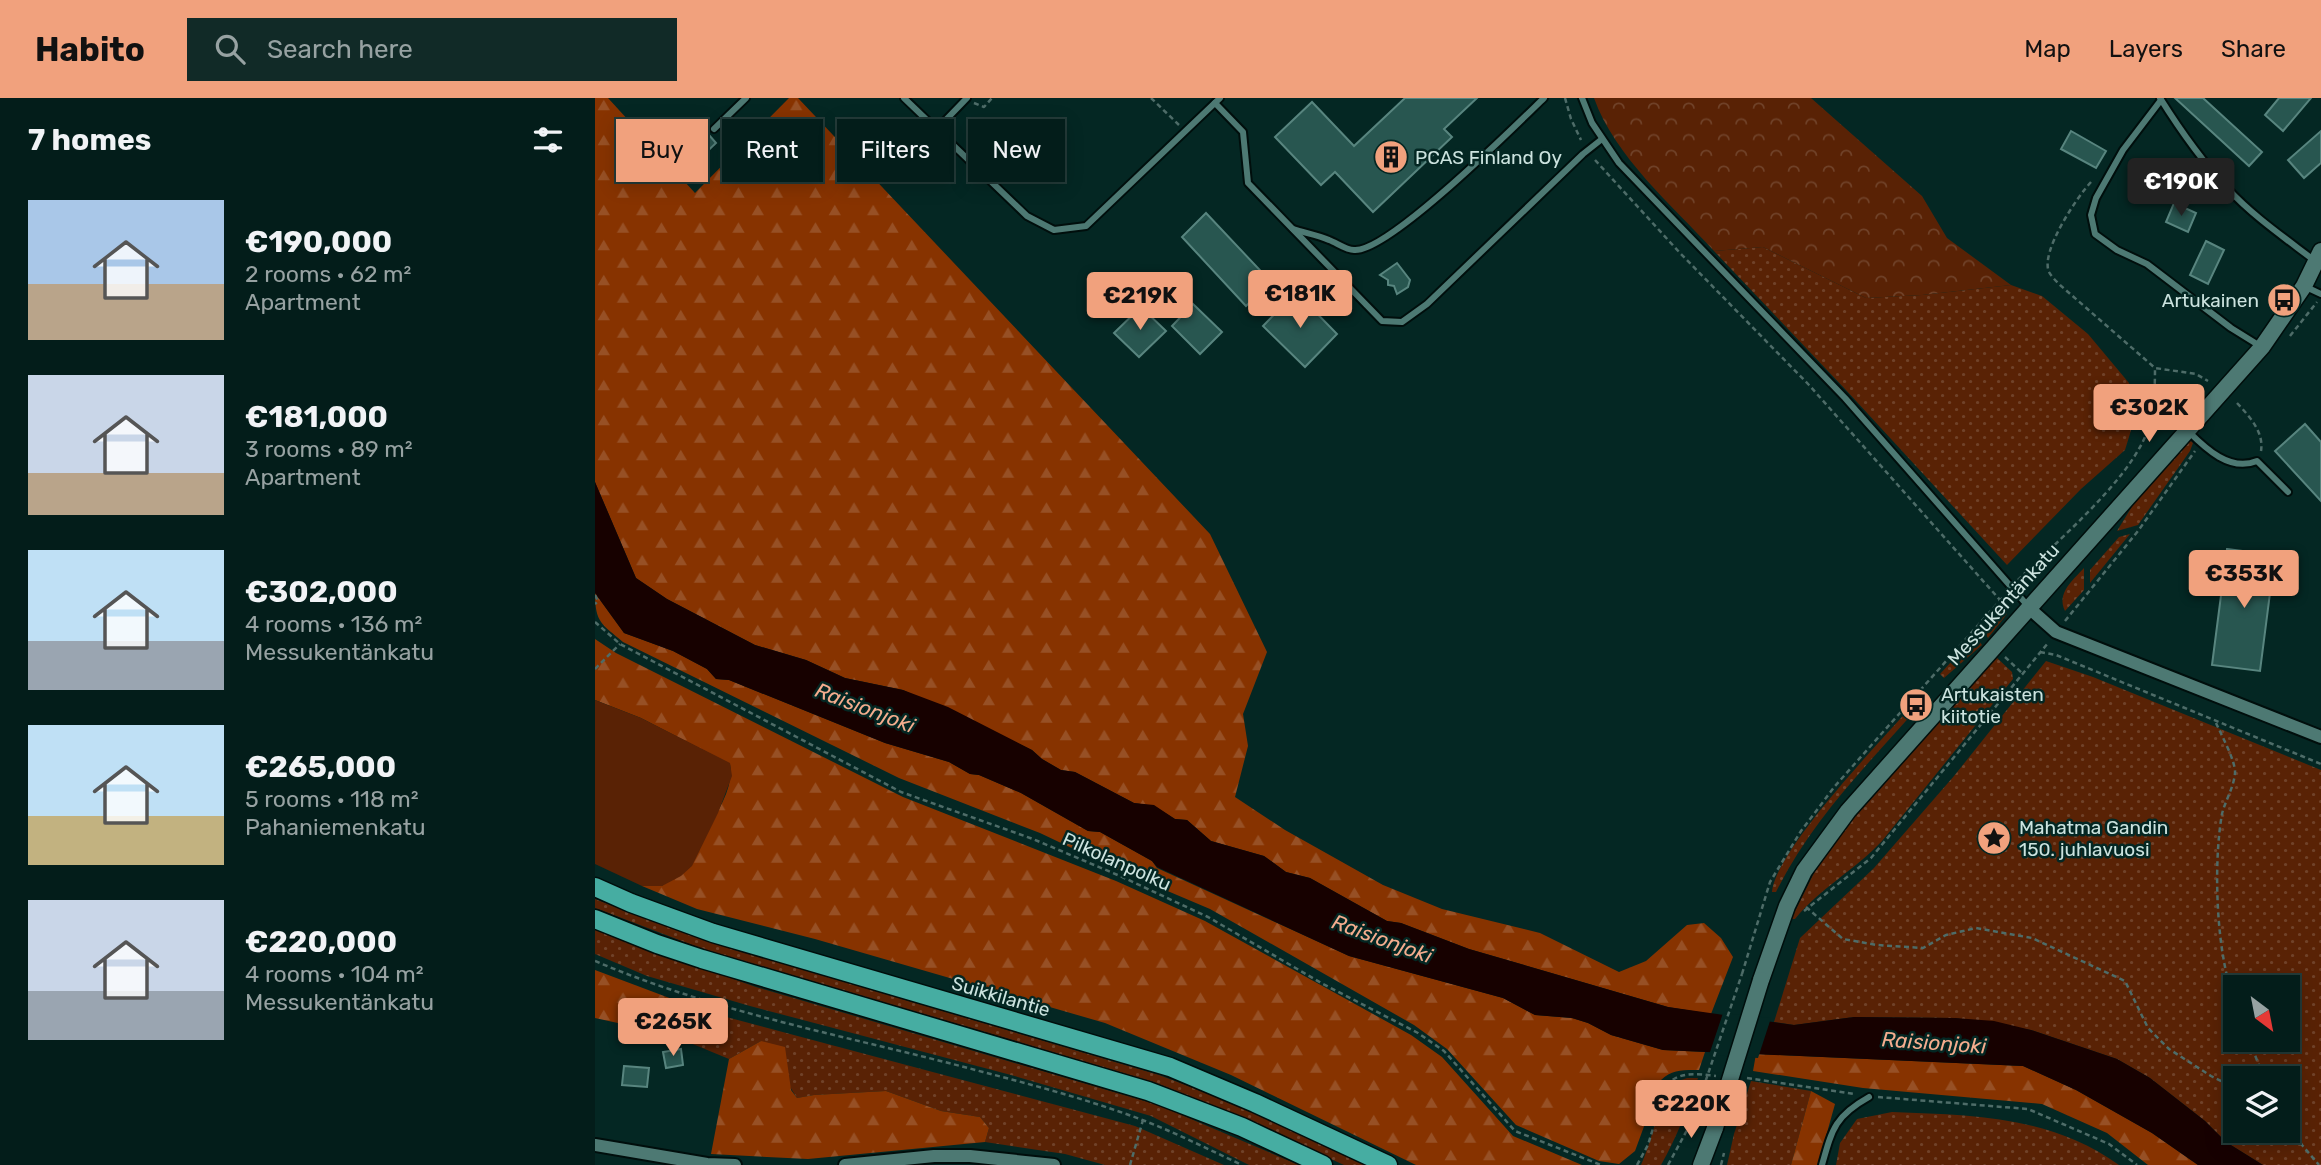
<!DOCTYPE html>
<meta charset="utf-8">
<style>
:root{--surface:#031d1a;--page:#112a27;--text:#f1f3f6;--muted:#97a2a2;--line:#243b39;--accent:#f1a17d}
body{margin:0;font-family:Rubik,sans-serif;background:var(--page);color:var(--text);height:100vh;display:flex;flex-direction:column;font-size:26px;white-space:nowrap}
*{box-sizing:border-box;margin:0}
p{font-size:23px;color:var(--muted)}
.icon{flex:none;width:38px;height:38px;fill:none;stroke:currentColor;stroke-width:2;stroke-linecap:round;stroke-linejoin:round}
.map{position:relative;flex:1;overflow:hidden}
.sheet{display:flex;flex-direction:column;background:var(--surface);width:595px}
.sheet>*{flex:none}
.guide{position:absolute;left:21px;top:21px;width:665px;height:63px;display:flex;gap:14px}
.needle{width:46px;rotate:148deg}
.tools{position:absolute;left:1628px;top:877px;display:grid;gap:14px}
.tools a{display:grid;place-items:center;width:77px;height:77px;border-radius:0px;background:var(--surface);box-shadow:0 4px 18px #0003,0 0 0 2px var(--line);font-size:35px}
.price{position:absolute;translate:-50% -60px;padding:0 16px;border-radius:7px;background:var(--accent);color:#111;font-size:23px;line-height:46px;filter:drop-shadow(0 2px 4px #0008)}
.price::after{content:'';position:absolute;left:50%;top:42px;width:21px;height:16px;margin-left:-10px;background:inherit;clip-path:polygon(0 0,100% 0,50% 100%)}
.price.on{background:#222;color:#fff}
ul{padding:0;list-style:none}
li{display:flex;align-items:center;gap:21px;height:175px;padding:0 28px}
li span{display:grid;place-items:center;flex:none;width:196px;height:140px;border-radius:0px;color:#555}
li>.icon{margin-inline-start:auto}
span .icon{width:84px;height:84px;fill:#fffc;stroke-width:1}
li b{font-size:30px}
h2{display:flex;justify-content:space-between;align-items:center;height:84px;padding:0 28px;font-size:30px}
.chip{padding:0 24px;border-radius:0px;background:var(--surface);box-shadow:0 4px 18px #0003,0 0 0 2px var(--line);font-size:24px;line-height:63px}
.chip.on{background:var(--accent);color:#111}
header{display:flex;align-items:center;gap:42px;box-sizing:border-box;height:98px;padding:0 35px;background:var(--accent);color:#111}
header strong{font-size:33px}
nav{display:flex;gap:38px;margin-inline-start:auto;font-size:24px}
.search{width:490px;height:63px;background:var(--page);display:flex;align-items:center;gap:18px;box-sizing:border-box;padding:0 24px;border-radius:0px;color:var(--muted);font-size:26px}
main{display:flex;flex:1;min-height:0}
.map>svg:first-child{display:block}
.grass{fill:url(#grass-dots);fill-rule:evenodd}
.forest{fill:url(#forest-firs)}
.park{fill:url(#park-crowns)}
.pitch{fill:#592205}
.water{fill:#170100}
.pier{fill:#042723}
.building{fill:#285650;stroke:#58857f;stroke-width:2}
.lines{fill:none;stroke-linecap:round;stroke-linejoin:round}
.service-casing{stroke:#000e0c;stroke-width:10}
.minor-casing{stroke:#000e0c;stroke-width:16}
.tertiary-casing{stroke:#000e0c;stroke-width:19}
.primary-casing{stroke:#000e0c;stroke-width:21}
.path{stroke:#4e6c68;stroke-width:2.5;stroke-dasharray:5 3.5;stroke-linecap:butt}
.service{stroke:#4d7973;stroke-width:6}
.minor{stroke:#4d7973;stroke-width:12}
.tertiary{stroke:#4d7973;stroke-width:16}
.primary{stroke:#46ada2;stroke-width:18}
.tertiary-bridge-casing{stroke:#000e0c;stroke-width:19;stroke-linecap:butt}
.path-bridge{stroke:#4e6c68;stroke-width:2.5;stroke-dasharray:5 3.5;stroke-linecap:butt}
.tertiary-bridge{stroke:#4d7973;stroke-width:16}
.labels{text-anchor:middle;stroke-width:5;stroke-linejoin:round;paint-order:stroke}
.poi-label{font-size:19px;fill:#cce3df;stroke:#042723;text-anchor:start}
.street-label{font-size:19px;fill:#cce3df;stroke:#042723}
.water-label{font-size:21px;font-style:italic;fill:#f4ad8e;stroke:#042723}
</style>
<header>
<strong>Habito</strong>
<div class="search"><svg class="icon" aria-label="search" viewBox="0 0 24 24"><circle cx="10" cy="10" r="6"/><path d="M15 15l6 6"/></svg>Search here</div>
<nav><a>Map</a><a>Layers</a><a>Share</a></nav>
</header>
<main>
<section class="sheet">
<h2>7 homes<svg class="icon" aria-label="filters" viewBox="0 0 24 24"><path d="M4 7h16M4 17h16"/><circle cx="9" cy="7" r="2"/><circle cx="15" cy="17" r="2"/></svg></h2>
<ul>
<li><span style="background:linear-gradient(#a9c7e8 60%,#b9a48a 0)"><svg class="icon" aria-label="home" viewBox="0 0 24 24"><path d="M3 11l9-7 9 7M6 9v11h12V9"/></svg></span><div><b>€190,000</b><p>2 rooms · 62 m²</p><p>Apartment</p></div></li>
<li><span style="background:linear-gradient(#c9d6e8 70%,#b9a48a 0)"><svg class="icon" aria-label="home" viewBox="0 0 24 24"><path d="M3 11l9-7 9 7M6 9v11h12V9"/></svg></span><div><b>€181,000</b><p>3 rooms · 89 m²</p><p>Apartment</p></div></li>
<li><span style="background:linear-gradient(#bfe0f5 65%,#9aa5b1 0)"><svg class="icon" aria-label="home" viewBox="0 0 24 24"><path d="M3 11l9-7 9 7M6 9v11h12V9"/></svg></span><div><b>€302,000</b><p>4 rooms · 136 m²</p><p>Messukentänkatu</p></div></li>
<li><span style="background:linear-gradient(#bfe0f5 65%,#c2b280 0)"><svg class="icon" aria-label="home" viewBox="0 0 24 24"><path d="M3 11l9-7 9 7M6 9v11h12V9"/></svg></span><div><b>€265,000</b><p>5 rooms · 118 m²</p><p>Pahaniemenkatu</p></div></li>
<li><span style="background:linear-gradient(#c9d6e8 65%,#9aa5b1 0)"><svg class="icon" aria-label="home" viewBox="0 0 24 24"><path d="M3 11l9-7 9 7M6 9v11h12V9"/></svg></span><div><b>€220,000</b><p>4 rooms · 104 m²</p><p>Messukentänkatu</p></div></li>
</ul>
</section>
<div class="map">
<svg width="1726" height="1067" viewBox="0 0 1726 1067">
<defs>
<pattern id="grass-dots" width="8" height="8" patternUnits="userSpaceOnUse" patternTransform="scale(1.75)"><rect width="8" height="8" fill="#592205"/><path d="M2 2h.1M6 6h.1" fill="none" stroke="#704229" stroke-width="1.8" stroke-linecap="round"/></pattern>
<pattern id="forest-firs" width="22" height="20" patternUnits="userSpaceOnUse" patternTransform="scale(1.75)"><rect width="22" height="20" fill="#873300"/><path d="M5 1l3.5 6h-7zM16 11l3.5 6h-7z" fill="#975025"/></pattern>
<pattern id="park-crowns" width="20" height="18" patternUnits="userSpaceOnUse" patternTransform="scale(1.75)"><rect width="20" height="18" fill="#592205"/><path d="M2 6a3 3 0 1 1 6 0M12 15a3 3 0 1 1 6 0" fill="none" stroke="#704229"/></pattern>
</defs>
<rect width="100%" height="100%" fill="#042723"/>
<g class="grass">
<polygon points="1168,149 1271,200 1327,197 1416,187 1447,198 1493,236 1534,285 1541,316 1530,352 1486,391 1412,467 1250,291 1119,153"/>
<polygon points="1596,343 1598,345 1595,353 1543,427 1522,433 1541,402 1592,345"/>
<polygon points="1535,436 1495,485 1495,472 1524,439"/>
<path d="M1489,470V492L1470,513C1461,495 1478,482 1489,470Z"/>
<polygon points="1411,501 1412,516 1393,540 1388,532 1389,527"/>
<polygon points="1377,541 1384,543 1387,547 1349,580 1345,576"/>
<path d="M1401,559L1417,574L1418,581L1287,743C1260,772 1224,791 1200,821H1196L1219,775L1252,727Z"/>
<path d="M1451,563L1498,579L1726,672V1067H1668L1631,1044L1610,1023L1555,980L1522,961L1436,932L1360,920L1259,919L1199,927L1179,924L1205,840L1279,770L1359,678ZM1640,889H1692V942H1640ZM1640,980H1692V1032H1640Z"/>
<path d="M1314,611L1319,614C1268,671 1215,725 1181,794H1177C1180,753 1284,645 1314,611Z"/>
<path d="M0,801L111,843L564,977C635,1003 704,1033 771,1067H749L612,1005L559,984L105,850L3,811L0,810Z"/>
<polygon points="0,832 161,889 563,1007 704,1067 654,1067 556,1018 416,977 155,908 52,878 0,856"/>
<polygon points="109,913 540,1028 629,1067 510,1067 470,1056 390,1044 394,1030 385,1019 346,1013 291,993 219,997 202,1000 166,943 134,961 88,942 32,927 55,919"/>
<path d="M1092,980H1103C1093,1010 1082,1039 1066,1067H1046C1056,1046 1064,1003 1078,988C1082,983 1086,982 1092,980Z"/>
<polygon points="1156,983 1216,993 1196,1067 1132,1067 1139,1036"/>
<path d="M1297,1014C1378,1017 1456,1018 1524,1067H1241L1245,1045L1262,1021Z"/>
</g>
<g class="forest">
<polygon points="0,0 13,0 100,95 194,0 203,0 615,436 672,554 648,616 653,648 640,699 690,732 788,787 847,811 945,835 1024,874 1051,863 1092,827 1109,825 1126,840 1138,859 1116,916 1073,909 874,851 806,825 792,823 715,780 691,774 669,758 616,743 592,722 580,721 559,708 539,705 480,674 466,672 447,661 437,652 308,592 250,580 211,562 160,547 72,501 41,480 0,384"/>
<path d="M0,495L29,535L78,553L112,571L121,581L134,582L290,645L354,664L375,676L384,677L426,695L493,733L505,734L557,763L562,770L754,858L908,900L940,917L977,920L993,925L1016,937L1068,952L1110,954L1104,972C1090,972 1077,971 1066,982L1040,1053L1024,1066L1004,1063L921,1027L852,951L819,927L615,811L523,772L445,735L304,680L28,544C7,526 0,525 0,495Z"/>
<path d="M0,541L21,555L308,699L521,783L610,823L816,937L847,959L918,1038L987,1067H821L636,977L510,925L220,841L102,811L47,788H67C90,757 142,705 135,666L46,620L0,602Z"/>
<polygon points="0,872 109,913 55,919 32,927 0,920"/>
<polygon points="166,943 190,949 196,992 202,1000 219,997 291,993 346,1013 385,1019 394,1030 390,1044 213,1061 116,1056 134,961"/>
<polygon points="1161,956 1428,968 1481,992 1557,1035 1603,1067 1553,1067 1512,1035 1447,1006 1268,990 1158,973"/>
<polygon points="1216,993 1240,1006 1223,1067 1196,1067"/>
</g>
<path class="park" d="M999,0H1216L1327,98L1352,140L1416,187L1327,197L1271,200L1168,149L1119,153C1077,107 1020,59 999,0Z"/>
<polygon class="pitch" points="0,602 46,620 135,665 137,678 123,715 97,768 86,778 67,788 47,788 0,766"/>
<polygon class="water" points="0,384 41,480 72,501 160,547 211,562 250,580 308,592 353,609 437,652 447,661 466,672 480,674 539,705 559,707 580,721 592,722 616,743 669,758 691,774 715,780 792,823 806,825 874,851 1073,909 1199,927 1259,919 1360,920 1399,923 1436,932 1522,961 1555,980 1610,1023 1631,1044 1668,1067 1603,1067 1557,1035 1481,992 1428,968 1068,952 1016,937 993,925 977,920 940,917 908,900 754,858 562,769 557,763 505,734 493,733 426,695 384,677 375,676 354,664 290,645 134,582 121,581 112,571 78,553 29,535 0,495"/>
<polygon class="pier" points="1128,915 1176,920 1163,960 1114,957"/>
<g class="building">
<polygon points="810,0 882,0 849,31 857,39 778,114 740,74 726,87 680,39 717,4 759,48"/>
<polygon points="1580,0 1608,0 1667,54 1654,68"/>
<polygon points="1684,0 1716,0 1688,33 1670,17"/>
<polygon points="107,29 121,45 100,65 85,49"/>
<polygon points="1476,33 1511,53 1501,70 1466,51"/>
<polygon points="1726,33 1726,65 1709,80 1693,62"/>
<polygon points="1579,105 1601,115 1593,134 1571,124"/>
<polygon points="611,115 676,184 651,208 587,139"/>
<polygon points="1611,143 1629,152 1613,186 1595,177"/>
<polygon points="802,165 815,182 813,189 802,196 799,188 793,187 793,182 785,177"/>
<polygon points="701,194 742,236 710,269 668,228"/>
<polygon points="598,206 627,234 605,256 577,228"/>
<polygon points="546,209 571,233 544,259 519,235"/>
<polygon points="1710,326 1726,344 1726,403 1680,353"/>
<polygon points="1632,451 1680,457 1677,480 1682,481 1680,496 1675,495 1665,573 1617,567"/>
<polygon points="86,951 88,967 71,970 68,954"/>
<polygon points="29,968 54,970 52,989 27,987"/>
</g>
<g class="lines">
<g class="service-casing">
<g id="service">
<polyline points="309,0 432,118 459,132 491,128 625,0"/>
<polyline points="987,0 997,25 1024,65 1250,300 1433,508"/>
<path d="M1565,0C1585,32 1607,63 1633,91C1658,118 1690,140 1720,163"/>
<polyline points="1566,2 1528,52 1501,100 1496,117 1500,136 1522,152 1552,166 1636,230 1665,248"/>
<polyline points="620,5 648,34 653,85 787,223 807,224 832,206 988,56 1007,41"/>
<polyline points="119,31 151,0"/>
<polyline points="342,31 372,0"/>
<path d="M698,131C710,135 723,137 734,142C742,145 751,152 759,152C793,155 920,28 949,0"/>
<polyline points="1711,189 1726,196"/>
<path d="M1593,333C1611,351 1635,374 1662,363L1693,394"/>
<path d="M1227,1067C1237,1031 1240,1018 1274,999"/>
</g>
</g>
<g class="minor-casing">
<g id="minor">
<polyline points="1434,510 1461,534 1726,639"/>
<polyline points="0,1047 112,1066 140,1067"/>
<polyline points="250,1067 339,1058 375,1058 459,1067"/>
</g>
</g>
<g class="tertiary-casing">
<g id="tertiary">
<polyline points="1166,882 1192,808 1209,773 1253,713 1667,249 1709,188 1726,153"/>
<polyline points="1106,1067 1120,1030"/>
</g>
</g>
<g class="primary-casing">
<g id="primary">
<polyline points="0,789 36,805 118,835 575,969 660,1005 793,1067"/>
<polyline points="0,821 62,846 107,861 553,993 647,1029 728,1067"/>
</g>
</g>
<g class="path">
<polyline points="556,0 584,27"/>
<polyline points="970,0 976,21 986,42"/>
<polyline points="379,5 389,9 397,0"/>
<polyline points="1000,62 1085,155 1214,287 1405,502"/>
<path d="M1496,84C1482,99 1445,154 1454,174C1456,178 1461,183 1465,187L1560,270L1601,276L1613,283"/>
<polyline points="1695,238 1722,204"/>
<path d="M1642,305C1655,319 1669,334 1666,353"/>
<path d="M1423,482C1461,444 1529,387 1550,339C1559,319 1560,292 1560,270"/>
<polyline points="0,497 3,503 0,506"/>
<polyline points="1470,523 1543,433 1600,353"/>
<polyline points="0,524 25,546 306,694 438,741 525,778 613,819 728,886 823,935 849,953 920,1033 1006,1067"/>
<polyline points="1445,554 1461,557 1726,666"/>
<polyline points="1410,559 1428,576"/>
<polyline points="0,571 25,546"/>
<path d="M1621,625C1626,636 1641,664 1640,675C1639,689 1630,703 1627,716C1618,766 1621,857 1640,904"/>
<polyline points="1211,809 1248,841 1282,847 1328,850 1351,837 1381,830 1437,840 1530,883 1553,930 1574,951 1616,978 1640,990"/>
<polyline points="1209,813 1276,760 1453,545"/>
<path d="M0,863C124,916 258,939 388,974C442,988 498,1003 550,1023C583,1036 615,1052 647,1067"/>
<polyline points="1147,876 1175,784 1206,733 1240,688 1409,498"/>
<polyline points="1654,942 1669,980"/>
<polyline points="1152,980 1259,996"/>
<polyline points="1283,999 1433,1011 1514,1046 1542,1067"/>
<polyline points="1692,1023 1707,1047 1724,1067"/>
<polyline points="535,1067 548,1022"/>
<path d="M1042,1067L1053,1047L1070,990C1082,972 1102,976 1121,978"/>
<polyline points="1073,1067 1097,1023"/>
<polyline points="1126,1067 1129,1055"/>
</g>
<use href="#service" class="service"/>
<use href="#minor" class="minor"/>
<use href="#tertiary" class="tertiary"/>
<use href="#primary" class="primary"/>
<g class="tertiary-bridge-casing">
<polyline id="tertiary-bridge" points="1120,1030 1166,882"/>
</g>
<polyline class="path-bridge" points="1097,1023 1147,876"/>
<use href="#tertiary-bridge" class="tertiary-bridge"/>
</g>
<defs>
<g id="building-disc" transform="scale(1.75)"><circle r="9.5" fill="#f1a17d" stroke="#042723"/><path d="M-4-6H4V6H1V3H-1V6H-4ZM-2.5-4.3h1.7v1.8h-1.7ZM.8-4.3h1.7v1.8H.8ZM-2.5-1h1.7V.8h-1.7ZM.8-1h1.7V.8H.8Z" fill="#111"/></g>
<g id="bus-disc" transform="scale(1.75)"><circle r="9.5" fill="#f1a17d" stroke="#042723"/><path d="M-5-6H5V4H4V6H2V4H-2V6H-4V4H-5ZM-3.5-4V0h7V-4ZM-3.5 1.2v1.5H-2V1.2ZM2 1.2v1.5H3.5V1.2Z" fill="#111"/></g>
<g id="sight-disc" transform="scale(1.75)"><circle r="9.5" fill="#f1a17d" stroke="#042723"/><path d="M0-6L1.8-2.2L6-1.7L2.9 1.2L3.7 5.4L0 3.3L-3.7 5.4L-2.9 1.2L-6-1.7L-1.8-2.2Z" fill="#111"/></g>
</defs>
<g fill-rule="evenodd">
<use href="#building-disc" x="796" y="59"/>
<use href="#bus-disc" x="1689" y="202"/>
<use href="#bus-disc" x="1321" y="607"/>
<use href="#sight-disc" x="1399" y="740"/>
</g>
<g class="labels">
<g class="poi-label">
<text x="820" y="66">PCAS Finland Oy</text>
<text x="1664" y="209" text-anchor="end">Artukainen</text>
<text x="1346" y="603">Artukaisten<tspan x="1346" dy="22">kiitotie</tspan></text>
<text x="1424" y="736">Mahatma Gandin<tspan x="1424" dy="22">150. juhlavuosi</tspan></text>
</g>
<g class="street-label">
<text transform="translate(1408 506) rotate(-48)" y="7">Messukentänkatu</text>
<text transform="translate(522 763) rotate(24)" y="7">Pilkolanpolku</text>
<text transform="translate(406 898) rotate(16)" y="7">Suikkilantie</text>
</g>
<g class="water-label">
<text transform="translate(270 610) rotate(21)" y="7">Raisionjoki</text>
<text transform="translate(787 841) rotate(20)" y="7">Raisionjoki</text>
<text transform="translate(1339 945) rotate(4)" y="7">Raisionjoki</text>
</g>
</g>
</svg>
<div class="tools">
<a><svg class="needle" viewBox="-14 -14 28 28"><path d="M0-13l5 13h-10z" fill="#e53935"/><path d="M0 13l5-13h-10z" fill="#97a2a2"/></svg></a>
<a><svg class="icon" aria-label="layers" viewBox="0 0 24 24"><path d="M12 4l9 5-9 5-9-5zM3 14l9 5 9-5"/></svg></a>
</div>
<b class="price on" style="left:1586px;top:120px">€190K</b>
<b class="price" style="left:705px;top:232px">€181K</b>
<b class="price" style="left:545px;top:234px">€219K</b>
<b class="price" style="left:1554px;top:346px">€302K</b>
<b class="price" style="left:1649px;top:512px">€353K</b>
<b class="price" style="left:78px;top:960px">€265K</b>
<b class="price" style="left:1096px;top:1042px">€220K</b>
<div class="guide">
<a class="chip on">Buy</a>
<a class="chip">Rent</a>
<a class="chip">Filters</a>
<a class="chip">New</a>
</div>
</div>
</main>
